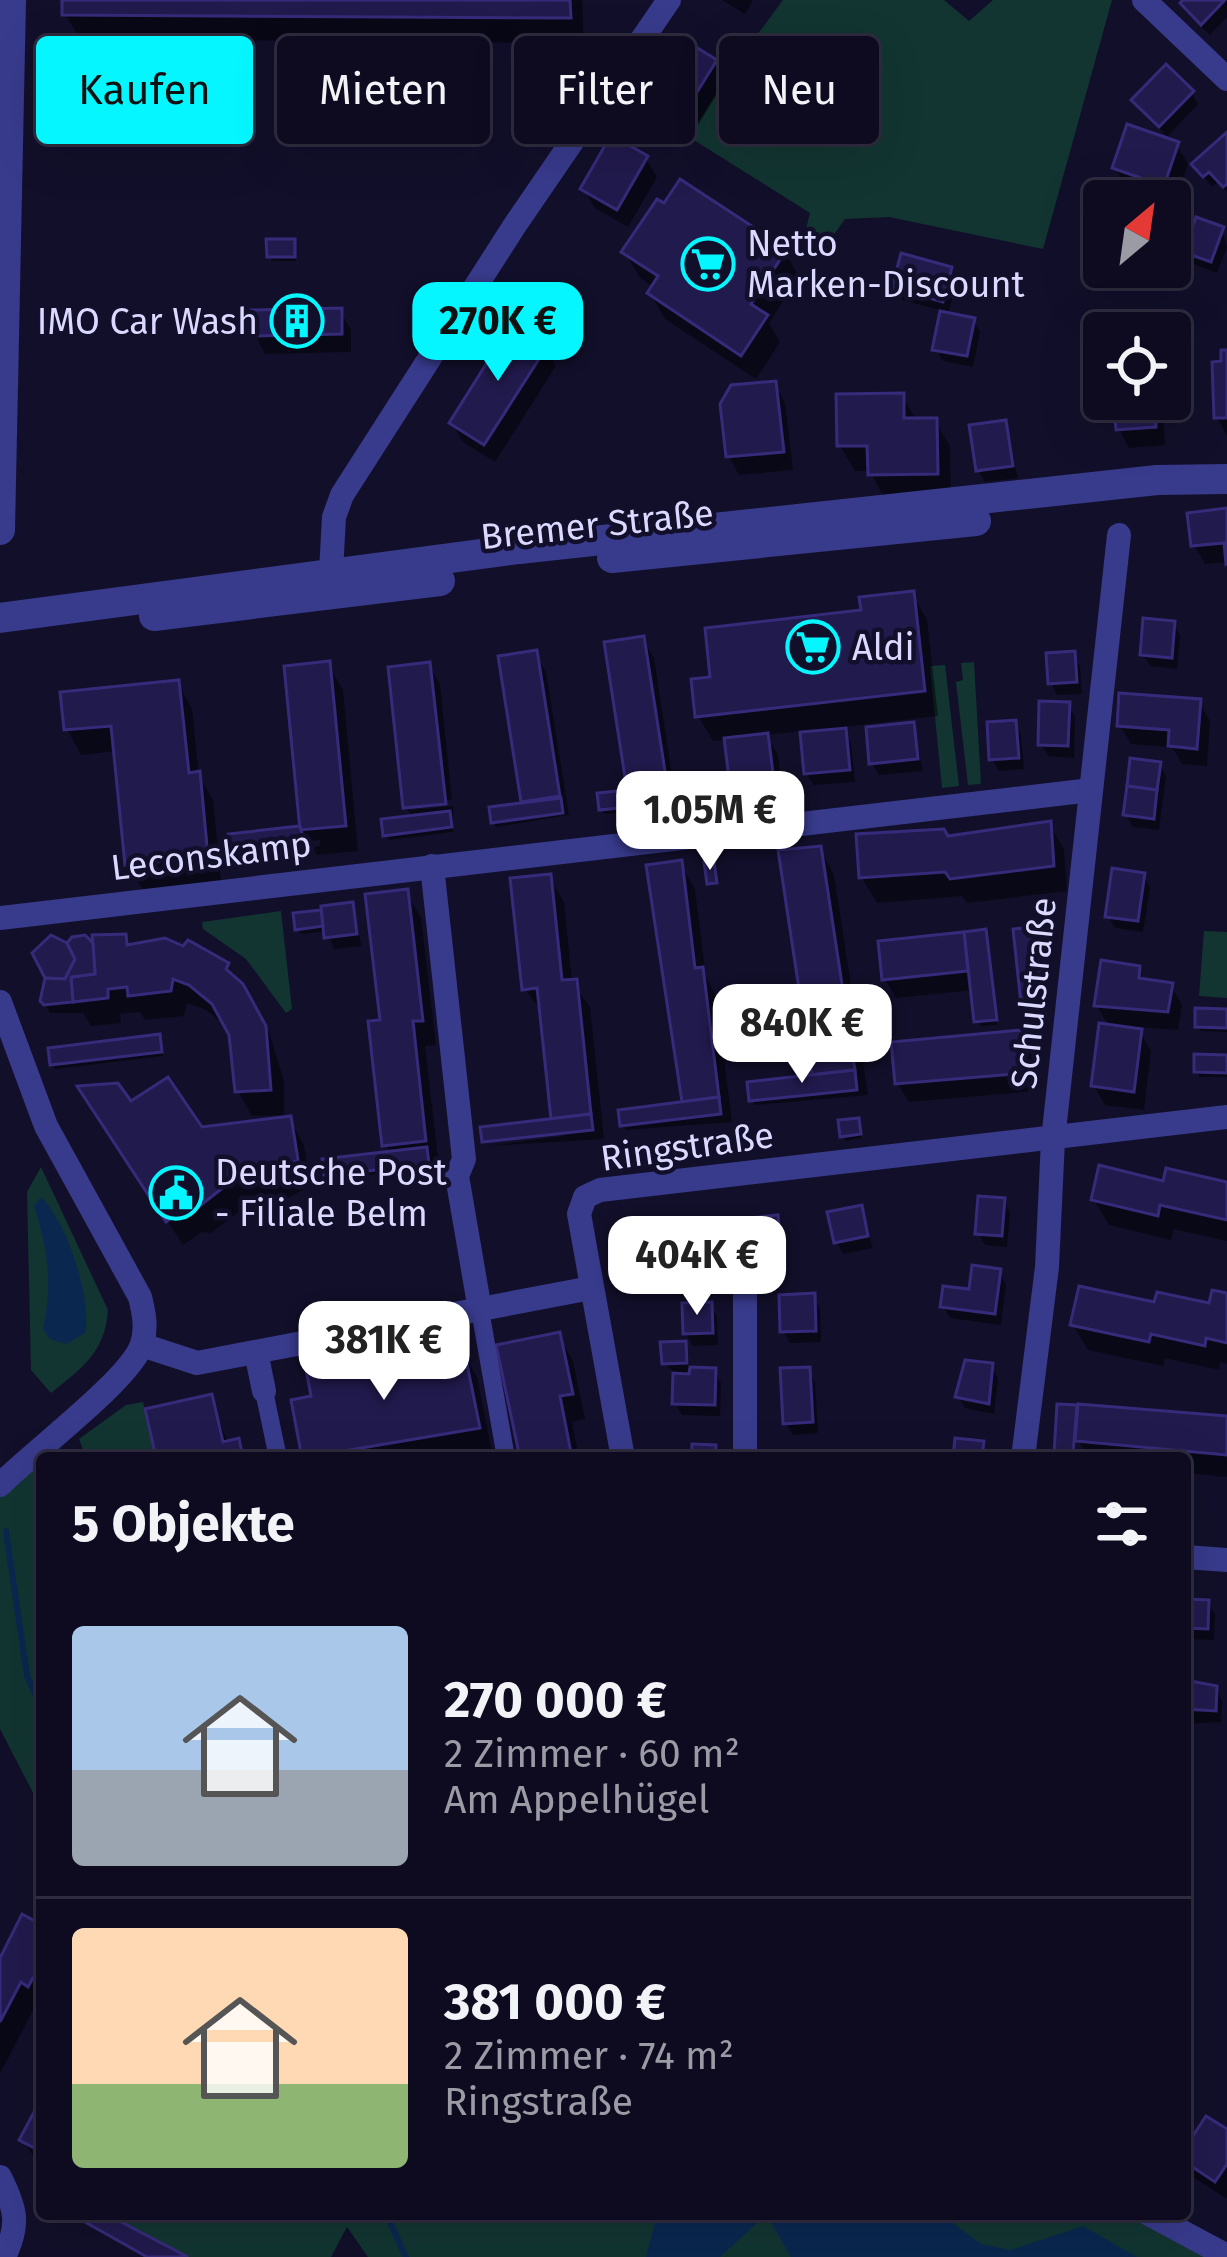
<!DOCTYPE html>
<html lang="de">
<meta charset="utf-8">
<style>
:root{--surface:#0e0b20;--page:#1c192d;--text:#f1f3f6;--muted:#9b9ba5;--line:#2e2b3e;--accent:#05f6ff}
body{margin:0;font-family:"Fira Sans",sans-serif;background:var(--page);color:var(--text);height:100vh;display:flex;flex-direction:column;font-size:45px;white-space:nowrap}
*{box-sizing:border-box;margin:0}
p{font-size:39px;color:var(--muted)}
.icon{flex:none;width:66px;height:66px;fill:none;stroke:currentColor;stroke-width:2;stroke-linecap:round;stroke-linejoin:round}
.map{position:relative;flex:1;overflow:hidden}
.side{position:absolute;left:36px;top:1452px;width:1155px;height:768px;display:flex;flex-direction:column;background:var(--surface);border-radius:12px;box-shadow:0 12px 48px #0002,0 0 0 3px var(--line)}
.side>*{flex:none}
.banner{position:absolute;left:36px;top:36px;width:1155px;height:108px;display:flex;gap:24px}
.needle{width:78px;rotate:29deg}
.fabs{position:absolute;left:1083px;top:180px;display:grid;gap:24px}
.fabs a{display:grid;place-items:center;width:108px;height:108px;border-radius:12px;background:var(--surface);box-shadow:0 12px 48px #0002,0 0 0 3px var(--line);font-size:60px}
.price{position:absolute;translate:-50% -102px;padding:0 27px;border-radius:24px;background:#fff;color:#222;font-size:39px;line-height:78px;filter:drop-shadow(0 3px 6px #0008)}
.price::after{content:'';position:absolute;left:50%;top:72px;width:36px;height:27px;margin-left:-18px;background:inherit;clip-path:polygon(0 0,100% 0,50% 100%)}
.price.on{background:var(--accent);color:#111}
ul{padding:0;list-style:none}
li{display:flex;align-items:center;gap:36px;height:300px;padding:0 36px}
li+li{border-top:3px solid var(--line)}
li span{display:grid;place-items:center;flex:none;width:336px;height:240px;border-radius:12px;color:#555}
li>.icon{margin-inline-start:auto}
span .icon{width:144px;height:144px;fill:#fffc;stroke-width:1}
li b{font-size:51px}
h2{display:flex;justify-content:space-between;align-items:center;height:144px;padding:0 36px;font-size:51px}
.chip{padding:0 42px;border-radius:12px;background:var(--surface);box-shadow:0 12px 48px #0002,0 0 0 3px var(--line);font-size:42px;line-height:108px}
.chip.on{background:var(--accent);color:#111}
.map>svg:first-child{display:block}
.green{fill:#123531}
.water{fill:#0a274f}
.shadow{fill:#0007}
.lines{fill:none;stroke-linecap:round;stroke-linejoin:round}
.stream{stroke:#0a274f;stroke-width:6}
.building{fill:#211a4d;stroke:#362b7a;stroke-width:3}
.pedestrian{stroke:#383a8c;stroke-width:18}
.minor{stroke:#383a8c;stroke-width:24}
.tertiary{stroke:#383a8c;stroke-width:30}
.labels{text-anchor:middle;stroke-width:9;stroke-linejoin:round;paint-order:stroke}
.poi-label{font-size:36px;fill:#dbd9ff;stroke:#120f2a;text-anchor:start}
.street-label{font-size:36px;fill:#dbd9ff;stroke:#120f2a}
</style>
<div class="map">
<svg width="1227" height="2257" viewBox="0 0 1227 2257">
<rect width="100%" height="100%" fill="#120f2a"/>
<g class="green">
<polygon points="783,0 944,0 969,21 993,0 1112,0 1043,249 889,217 845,219 828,243 805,233 810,213 689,137 732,68 739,76 749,46"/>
<polygon points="974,662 981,784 968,785 956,682 963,680 961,663"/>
<polygon points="945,665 959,786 942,788 930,666"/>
<polygon points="281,911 292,1009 286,1013 246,959 203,929 202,922"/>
<polygon points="1204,931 1227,932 1227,998 1199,996"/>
<path d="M41,1167L108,1310C105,1353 82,1368 51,1393L31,1370L27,1192Z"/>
<polygon points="143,1402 156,1456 173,1453 174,1458 85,1455 79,1439 126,1405"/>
<polygon points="48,1437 54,1458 42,1458 42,1810 0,1729 0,1485"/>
<polygon points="106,2214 1125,2214 1206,2257 368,2257 347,2227 331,2257 188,2257"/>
</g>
<g class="water">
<path d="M41,1197C67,1222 92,1298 85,1333L66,1344L50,1339L43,1329C53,1283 48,1250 34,1206Z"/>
<polygon points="657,2214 941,2214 981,2244 1011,2250 1083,2226 1137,2257 791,2257 770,2221 757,2223 720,2257 646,2257"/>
</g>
<g class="shadow">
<polygon points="65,0 582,0 584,43 80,39 65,14"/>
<polygon points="722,0 753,0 745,14"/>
<polygon points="1187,0 1227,0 1227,17 1210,35 1190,16 1183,4"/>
<polygon points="714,62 725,81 695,130 659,108 649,89"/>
<polygon points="1191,92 1198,104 1167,137 1135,100"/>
<polygon points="1227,136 1227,192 1218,182 1212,187 1195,165"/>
<polygon points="1177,145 1188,164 1174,204 1126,187 1115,168"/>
<polygon points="646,159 657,177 628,227 595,208 584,189"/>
<polygon points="1222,229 1227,247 1217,273 1193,264 1186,252"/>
<polygon points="293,242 296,261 273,261 270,256"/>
<polygon points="625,252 785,252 799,277 769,323 780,342 756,379 665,319 650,293 654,287 640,278"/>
<polygon points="950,270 956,282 948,316 973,320 980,332 973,367 943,361 936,349 943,311 902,300 895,288"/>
<polygon points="340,311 351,330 351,352 265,354 255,335"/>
<polygon points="545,347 556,366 495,462 463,442 452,423"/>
<polygon points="1227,353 1227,436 1217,417"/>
<polygon points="775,384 785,403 793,470 739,475 729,456"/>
<polygon points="902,396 917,421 935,421 950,446 951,499 885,500 870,471 855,471 840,446"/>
<polygon points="1162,399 1165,445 1129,448 1119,429 1116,400"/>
<polygon points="1005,423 1018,478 985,482 978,470"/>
<polygon points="1227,512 1227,562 1205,564 1194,545"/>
<polygon points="912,594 927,620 938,716 842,727 851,743 855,782 814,785 807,774 803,731 766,735 778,755 783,799 743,804 733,785 727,740 713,741 698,716 714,680"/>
<polygon points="1174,624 1180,636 1177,669 1150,666 1143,654"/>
<polygon points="643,639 654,658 676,802 671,808 605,814 602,809 633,793"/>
<polygon points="535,653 546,672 569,815 496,827 494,822 526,805"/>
<polygon points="1073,654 1080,666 1082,694 1057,695 1051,683"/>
<polygon points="328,664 343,690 358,851 317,855 313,847 320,846 320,840 309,841 304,832 305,842 233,850 231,837 303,833 287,668"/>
<polygon points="429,666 440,684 452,800 410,804 410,810 453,806 453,832 389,840 386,835 413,818 406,807"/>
<polygon points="178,683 192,709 199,776 213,800 221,881 142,889 128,864 116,751 81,755 67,729"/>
<polygon points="1199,702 1210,721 1207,766 1182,764 1172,747 1131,744 1120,725"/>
<polygon points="1068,705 1075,717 1074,758 1048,756 1041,744"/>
<polygon points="1014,723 1021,735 1024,769 999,771 992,759"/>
<polygon points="912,726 923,771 879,775 872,763"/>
<polygon points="1159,764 1166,776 1159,830 1133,827 1126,815"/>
<polygon points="1050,825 1064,850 1067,891 967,903 962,896 877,903 862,878 947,839"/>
<polygon points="820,849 834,875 868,1095 755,1105 752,1100 815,1077"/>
<polygon points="680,863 695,889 706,977 716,996 732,1122 626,1130 623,1125 687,1105"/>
<polygon points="1143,875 1150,887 1143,932 1115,928 1108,916"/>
<polygon points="549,877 564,902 572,982 590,1007 604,1139 488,1146 563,1136 543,1014 525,989"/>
<polygon points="406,892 421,918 436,1045 425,1046 439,1166 330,1180 327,1175 391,1154 385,1145 383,1022"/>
<polygon points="351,905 362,946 334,949 327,931 301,934 298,929 296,916"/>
<polygon points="1033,930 1044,1006 1027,1008 1024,1003"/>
<polygon points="985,933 997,1025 980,1026 973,990 896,998 885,979 881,943"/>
<polygon points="124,937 130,948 226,965 269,1032 284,1081 284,1115 252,1116 238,1091 229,1028 206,1010 187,1003 184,1016 145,1020 140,1012 120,1014 121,1023 91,1026 83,1013 50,1013 43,1001 68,947"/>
<polygon points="1138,969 1146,982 1171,986 1182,1005 1178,1030 1137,1027 1151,1051 1144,1110 1105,1105 1094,1086 1110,1028 1097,1006"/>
<polygon points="1227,1012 1227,1032 1201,1031 1198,1026"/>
<polygon points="1020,1033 1031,1052 1035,1091 909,1102 898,1084"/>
<polygon points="159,1037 163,1056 55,1069 53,1064"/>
<polygon points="1227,1058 1227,1077 1200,1077 1197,1072"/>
<polygon points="130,1105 200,1131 290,1120 304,1145 310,1186 273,1206 254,1200 211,1233 202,1232 183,1245 96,1112"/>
<polygon points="857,1121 862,1138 846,1141 843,1136"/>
<polygon points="1166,1184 1227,1185 1227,1241 1174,1229 1171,1240 1109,1225 1094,1200"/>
<polygon points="1004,1201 1010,1213 1007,1247 985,1245 978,1233"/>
<polygon points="861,1209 873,1248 843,1254 837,1242"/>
<polygon points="777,1219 786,1261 761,1264 754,1252"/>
<polygon points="712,1227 719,1239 722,1271 649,1277 642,1265"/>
<polygon points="999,1272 1006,1284 1001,1325 950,1318 943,1306"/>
<polygon points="1227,1296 1227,1364 1220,1362 1219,1370 1165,1358 1163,1366 1088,1350 1073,1325 1157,1306 1211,1306"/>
<polygon points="813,1297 820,1309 821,1342 790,1343 783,1331"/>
<polygon points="710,1305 717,1317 718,1345 693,1346 686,1334"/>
<polygon points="559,1336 573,1361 585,1419 572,1422 579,1458 523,1458"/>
<polygon points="684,1344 692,1370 714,1371 721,1383 720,1416 682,1415 675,1403 676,1375 665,1363"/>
<polygon points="462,1352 477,1377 492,1453 305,1458 294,1403 315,1399 352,1358 360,1372"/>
<polygon points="991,1366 998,1378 994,1414 965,1408 958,1396"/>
<polygon points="808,1370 815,1382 818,1433 793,1435 786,1423"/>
<polygon points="211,1397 228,1444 237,1442 247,1458 160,1458"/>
<polygon points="1075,1408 1080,1417 1227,1419 1227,1477 1185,1473 1185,1458 1089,1458 1076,1436 1075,1458 1060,1458"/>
<polygon points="1185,1602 1208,1603 1215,1615 1214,1640 1186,1639"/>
<polygon points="1185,1683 1216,1689 1222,1701 1221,1722 1185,1724"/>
<polygon points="42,1928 42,2010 35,2006 0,2074 0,1964"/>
<polygon points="1185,2019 1191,2051 1185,2051"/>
<polygon points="42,2105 42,2168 22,2140"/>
<polygon points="1227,2133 1227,2199 1193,2177 1185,2153"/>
<polygon points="100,2214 182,2257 144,2257 73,2216"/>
</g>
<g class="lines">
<g class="stream">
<polyline points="6,1531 27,1676 42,1709"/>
<polyline points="386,2214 406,2257"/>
</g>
</g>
<g class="building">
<polygon points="62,0 570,0 571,18 62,15"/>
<polygon points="1183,0 1225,0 1201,25 1180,3"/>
<polygon points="678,36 717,60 684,113 645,89"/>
<polygon points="1166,64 1194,91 1159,127 1131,100"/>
<polygon points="1127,124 1179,142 1164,186 1112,168"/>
<polygon points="1227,132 1227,184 1223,187 1209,172 1203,177 1191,164"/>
<polygon points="611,135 648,156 617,210 580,189"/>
<polygon points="680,179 787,249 751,304 768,315 741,356 647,293 658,276 621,252 657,199 664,203"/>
<polygon points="1196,217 1224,227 1211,262 1183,252"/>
<polygon points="266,239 295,239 295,257 267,257"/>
<polygon points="901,253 952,267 943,302 892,288"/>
<polygon points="342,308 342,334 252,336 251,310"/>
<polygon points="940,311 975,318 967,356 932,350"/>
<polygon points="512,323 548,345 484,445 449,423"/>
<polygon points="1221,350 1227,350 1227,418 1214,418 1212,362 1221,361"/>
<polygon points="776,381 784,452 726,457 720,404 731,385"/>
<polygon points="904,393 904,418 937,418 938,474 868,475 867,446 837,446 836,394"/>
<polygon points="1113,399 1154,399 1156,427 1116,430"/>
<polygon points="1006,420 1013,466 976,471 969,425"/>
<polygon points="1227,508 1227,563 1226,564 1224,543 1191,546 1187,513"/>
<polygon points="914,591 925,691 695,717 691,679 710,677 705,628 861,610 859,597"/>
<polygon points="1143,618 1175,621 1172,658 1140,655"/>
<polygon points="644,636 667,784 627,790 604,642"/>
<polygon points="537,650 560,796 521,802 498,656"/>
<polygon points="1075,651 1077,682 1048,684 1046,653"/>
<polygon points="330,661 346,826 300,830 284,666"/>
<polygon points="430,662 446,804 403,808 388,667"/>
<polygon points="179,680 189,773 200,771 208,857 125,865 111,726 64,730 60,692"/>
<polygon points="1119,693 1201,699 1197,749 1168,746 1169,730 1117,726"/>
<polygon points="1039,701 1070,702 1068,746 1038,745"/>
<polygon points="1016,720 1019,758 989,760 987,722"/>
<polygon points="914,722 918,759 869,764 866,727"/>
<polygon points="846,728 850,770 804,774 800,732"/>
<polygon points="768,733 774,781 730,786 724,738"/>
<polygon points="1130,758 1161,762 1157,790 1127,786"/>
<polygon points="668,786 670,803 599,810 597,793"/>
<polygon points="1127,786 1157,790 1154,819 1123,815"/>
<polygon points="561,798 563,813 491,823 489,807"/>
<polygon points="450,811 452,827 383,836 381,819"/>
<polygon points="1051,821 1054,866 950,879 945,872 859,878 856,834 944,829 948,836"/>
<polygon points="300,826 305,845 230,853 228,834"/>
<polygon points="821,846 855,1070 812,1075 778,850"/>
<polygon points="682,860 695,968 703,967 719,1097 682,1102 646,865"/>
<polygon points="714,861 717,883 707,884 704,862"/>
<polygon points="1112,868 1145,873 1138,921 1105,917"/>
<polygon points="551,874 562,980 577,979 591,1114 551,1119 537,988 522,990 510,878"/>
<polygon points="408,889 423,1021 413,1021 426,1141 382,1146 368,1021 380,1020 365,894"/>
<polygon points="353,902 357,934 324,938 321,906"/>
<polygon points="321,910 323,926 295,930 293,913"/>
<polygon points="1035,927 1043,1002 1021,1004 1013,929"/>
<polygon points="986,929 997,1020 974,1022 964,932"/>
<polygon points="964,932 968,971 882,980 878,941"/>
<polygon points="126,934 127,945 165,938 183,946 188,940 229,963 226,969 243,984 266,1026 271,1090 235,1092 229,1035 212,1004 189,985 173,979 171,991 128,996 127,987 108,989 108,998 73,1002 71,977 95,974 92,935"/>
<polygon points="51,935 67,943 75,959 65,979 45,978 32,953"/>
<polygon points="85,935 93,943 95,974 71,977 73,1002 44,1005 40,1001 45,978 65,979 75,959 67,943 72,937"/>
<polygon points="1101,960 1140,966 1139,978 1173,983 1168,1012 1094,1006"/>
<polygon points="1195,1008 1227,1009 1227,1028 1195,1027"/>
<polygon points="1099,1023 1142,1029 1134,1092 1091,1086"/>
<polygon points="1022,1030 1026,1073 895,1084 891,1042"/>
<polygon points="160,1034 162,1052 50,1065 48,1048"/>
<polygon points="1194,1054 1227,1055 1227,1073 1194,1072"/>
<polygon points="855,1070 857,1090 749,1101 747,1082"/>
<polygon points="168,1077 202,1127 291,1116 298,1160 257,1181 239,1175 196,1209 187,1208 166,1222 77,1086 118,1083 131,1101"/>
<polygon points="719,1097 721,1114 620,1126 618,1110"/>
<polygon points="591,1114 593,1130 482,1142 480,1127"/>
<polygon points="859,1118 861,1134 840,1137 838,1120"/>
<polygon points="427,1147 429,1164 324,1176 322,1159"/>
<polygon points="1099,1165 1163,1181 1166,1168 1227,1182 1227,1220 1160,1205 1158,1216 1091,1200"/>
<polygon points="978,1196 1005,1198 1002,1236 975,1234"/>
<polygon points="862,1205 868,1236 834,1243 827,1212"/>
<polygon points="778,1215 781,1250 751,1253 748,1218"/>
<polygon points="714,1224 717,1260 677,1263 675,1227"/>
<polygon points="675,1227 677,1263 639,1266 637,1230"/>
<polygon points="972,1265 1001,1269 995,1314 940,1307 943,1286 969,1289"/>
<polygon points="1079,1286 1154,1302 1157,1292 1209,1303 1212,1290 1227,1293 1227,1343 1206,1338 1205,1346 1151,1334 1149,1342 1070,1325"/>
<polygon points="815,1293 816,1331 780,1332 779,1295"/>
<polygon points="712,1302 713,1333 683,1334 682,1303"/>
<polygon points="560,1332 573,1394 560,1396 572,1458 520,1458 496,1345"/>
<polygon points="686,1341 687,1363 662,1364 660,1342"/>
<polygon points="464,1349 480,1428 302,1458 291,1400 311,1396 305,1364 353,1355 356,1370"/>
<polygon points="965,1360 993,1363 989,1404 955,1397"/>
<polygon points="690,1367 716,1368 715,1405 672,1404 673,1373 689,1374"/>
<polygon points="810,1367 813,1422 783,1424 780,1368"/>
<polygon points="212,1394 223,1442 239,1438 243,1458 156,1457 145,1409"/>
<polygon points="1057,1404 1077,1405 1073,1455 1054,1454"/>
<polygon points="1078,1404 1227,1416 1227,1455 1075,1441"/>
<polygon points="955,1438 984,1441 982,1458 953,1458"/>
<polygon points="692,1444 716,1445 715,1458 691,1458"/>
<polygon points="1185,1599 1209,1600 1208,1629 1185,1628"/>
<polygon points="1185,1680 1217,1686 1216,1711 1185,1709"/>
<polygon points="22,1914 42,1925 42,1961 28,1987 21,1982 0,2022 0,1958"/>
<polygon points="42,2097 42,2152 19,2140"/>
<polygon points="1206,2116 1227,2129 1227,2164 1215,2182 1185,2162 1185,2148"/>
<polygon points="71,2214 106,2214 188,2257 147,2257"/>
</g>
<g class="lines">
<g class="pedestrian">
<polyline points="480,1310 506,1458"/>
<polyline points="264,1391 278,1458"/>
</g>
<g class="minor">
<polyline points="1144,0 1227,79"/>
<polyline points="331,572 334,517 342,495 515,225 669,0"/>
<polyline points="432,866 464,1159 457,1176 480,1310"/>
<polyline points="0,918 1091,790"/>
<path d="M0,1002L46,1126L140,1297C144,1313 147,1328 142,1344C131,1379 31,1453 0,1485"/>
<polyline points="745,1280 745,1458"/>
<polyline points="142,1345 197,1363 591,1288"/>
<polyline points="256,1352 264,1391"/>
<polyline points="623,1458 579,1214 585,1197 600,1190 1227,1117"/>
<polyline points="1023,1458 1047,1267 1053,1140 1119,535"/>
<polyline points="1185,1557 1227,1560"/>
<path d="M0,2177C16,2209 20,2224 4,2257"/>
<polyline points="1149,2214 1227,2256"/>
</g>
<g class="tertiary">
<polyline points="0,530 11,0"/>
<polyline points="612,558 976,521"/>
<polyline points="154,616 440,581"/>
<polyline points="0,618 519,549 1157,480 1227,479"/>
</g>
</g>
<defs>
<g id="supermarket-ring" transform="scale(2.7)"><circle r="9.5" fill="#120f2a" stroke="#05f6ff" stroke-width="1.5"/><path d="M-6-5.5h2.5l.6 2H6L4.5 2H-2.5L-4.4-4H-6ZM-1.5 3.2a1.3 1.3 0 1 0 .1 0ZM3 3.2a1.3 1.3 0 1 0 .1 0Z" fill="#05f6ff"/></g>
<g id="building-ring" transform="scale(2.7)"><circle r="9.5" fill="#120f2a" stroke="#05f6ff" stroke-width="1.5"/><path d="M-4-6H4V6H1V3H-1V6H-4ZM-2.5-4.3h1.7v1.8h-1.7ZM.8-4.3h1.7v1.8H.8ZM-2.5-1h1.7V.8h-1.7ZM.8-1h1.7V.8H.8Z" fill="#05f6ff"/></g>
<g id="civic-ring" transform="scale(2.7)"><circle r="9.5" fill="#120f2a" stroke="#05f6ff" stroke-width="1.5"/><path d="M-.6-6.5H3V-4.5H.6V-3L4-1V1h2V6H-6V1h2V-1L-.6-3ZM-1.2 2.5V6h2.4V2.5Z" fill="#05f6ff"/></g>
</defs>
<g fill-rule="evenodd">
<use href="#supermarket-ring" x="708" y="264"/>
<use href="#building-ring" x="297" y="321"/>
<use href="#supermarket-ring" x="813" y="647"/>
<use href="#civic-ring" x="176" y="1193"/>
</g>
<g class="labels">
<g class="poi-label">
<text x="747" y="256">Netto<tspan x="747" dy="41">Marken-Discount</tspan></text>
<text x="258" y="334" text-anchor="end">IMO Car Wash</text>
<text x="852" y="660">Aldi</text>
<text x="215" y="1185">Deutsche Post<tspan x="215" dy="41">- Filiale Belm</tspan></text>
</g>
<g class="street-label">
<text transform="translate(597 524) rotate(-6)" y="13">Bremer Straße</text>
<text transform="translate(211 855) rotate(-7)" y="13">Leconskamp</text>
<text transform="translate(1033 993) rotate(-84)" y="13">Schulstraße</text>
<text transform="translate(687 1146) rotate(-8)" y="13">Ringstraße</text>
</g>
</g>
</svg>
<div class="fabs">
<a><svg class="needle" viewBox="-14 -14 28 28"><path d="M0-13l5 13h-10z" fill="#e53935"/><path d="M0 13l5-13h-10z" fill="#9b9ba5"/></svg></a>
<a><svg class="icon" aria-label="locate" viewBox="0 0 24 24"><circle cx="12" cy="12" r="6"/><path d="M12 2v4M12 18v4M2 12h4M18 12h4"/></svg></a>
</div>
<b class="price on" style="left:498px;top:384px">270K €</b>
<b class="price" style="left:710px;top:873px">1.05M €</b>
<b class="price" style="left:802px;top:1086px">840K €</b>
<b class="price" style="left:697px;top:1318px">404K €</b>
<b class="price" style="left:384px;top:1403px">381K €</b>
<div class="banner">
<a class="chip on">Kaufen</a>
<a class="chip">Mieten</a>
<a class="chip">Filter</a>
<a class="chip">Neu</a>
</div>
<section class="side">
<h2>5 Objekte<svg class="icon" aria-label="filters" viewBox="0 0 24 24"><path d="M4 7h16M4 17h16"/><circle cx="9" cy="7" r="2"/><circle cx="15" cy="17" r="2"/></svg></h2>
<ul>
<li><span style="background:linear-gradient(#a9c7e8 60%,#9aa5b1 0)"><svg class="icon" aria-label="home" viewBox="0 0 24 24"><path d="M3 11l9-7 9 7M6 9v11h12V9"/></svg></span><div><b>270 000 €</b><p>2 Zimmer · 60 m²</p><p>Am Appelhügel</p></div></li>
<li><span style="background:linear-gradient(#ffd9b3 65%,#8fb573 0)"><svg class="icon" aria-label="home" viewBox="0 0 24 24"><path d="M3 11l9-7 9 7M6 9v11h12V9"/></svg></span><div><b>381 000 €</b><p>2 Zimmer · 74 m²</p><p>Ringstraße</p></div></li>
</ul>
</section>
</div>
